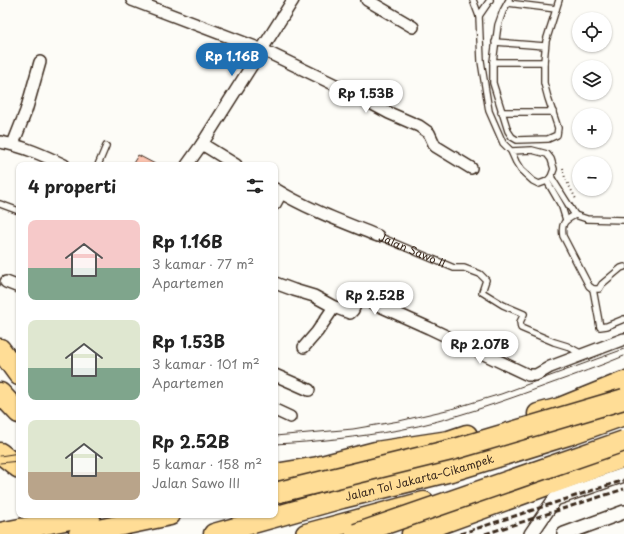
<!DOCTYPE html>
<html lang="id">
<meta charset="utf-8">
<style>
:root{--surface:#fff;--page:#f2f2f2;--text:#222;--muted:#767676;--accent:#1f6fb2}
body{margin:0;font-family:"Playpen Sans",sans-serif;background:var(--page);color:var(--text);height:100vh;display:flex;flex-direction:column;font-size:15px;white-space:nowrap}
*{box-sizing:border-box;margin:0}
p{font-size:13px;color:var(--muted)}
.icon{flex:none;width:22px;height:22px;fill:none;stroke:currentColor;stroke-width:2;stroke-linecap:round;stroke-linejoin:round}
.map{position:relative;flex:1;overflow:hidden}
.side{position:absolute;left:16px;top:162px;width:262px;height:356px;display:flex;flex-direction:column;background:var(--surface);border-radius:8px;box-shadow:0 1px 3px #0004}
.side>*{flex:none}
.controls{position:absolute;left:572px;top:12px;display:grid;gap:8px}
.controls a{display:grid;place-items:center;width:40px;height:40px;border-radius:50%;background:var(--surface);box-shadow:0 1px 3px #0004;font-size:20px}
.price{position:absolute;translate:-50% -34px;padding:0 9px;border-radius:14px;background:#fff;color:#222;font-size:13px;line-height:26px;filter:drop-shadow(0 1px 2px #0008)}
.price::after{content:'';position:absolute;left:50%;top:24px;width:12px;height:9px;margin-left:-6px;background:inherit;clip-path:polygon(0 0,100% 0,50% 100%)}
.price.selected{background:var(--accent);color:#fff}
ul{padding:0;list-style:none}
li{display:flex;align-items:center;gap:12px;height:100px;padding:0 12px}
li span{display:grid;place-items:center;flex:none;width:112px;height:80px;border-radius:8px;color:#555}
li>.icon{margin-inline-start:auto}
span .icon{width:48px;height:48px;fill:#fffc;stroke-width:1}
li b{font-size:17px}
h2{display:flex;justify-content:space-between;align-items:center;height:48px;padding:0 12px;font-size:17px}
.map>svg:first-child{display:block}
.building{fill:#fbc3af;stroke:#3b2a1e}
.lines{fill:none;stroke-linecap:round;stroke-linejoin:round}
.service-casing{stroke:#3b2a1e;stroke-width:8}
.minor-casing{stroke:#3b2a1e;stroke-width:14}
.tertiary-casing{stroke:#3b2a1e;stroke-width:16}
.motorway-casing{stroke:#3b2a1e;stroke-width:23}
.path{stroke:#3b2a1e;stroke-width:2;stroke-dasharray:1 3;stroke-linecap:butt}
.service{stroke:#fdfcf7;stroke-width:5.5}
.minor{stroke:#fdfcf7;stroke-width:11}
.tertiary{stroke:#fdfcf7;stroke-width:13}
.motorway{stroke:#ffdd96;stroke-width:20}
.tram{stroke:#3b2a1e;stroke-width:1}
.rail{stroke:#3b2a1e;stroke-width:3;stroke-dasharray:6 3;stroke-linecap:butt}
.motorway-bridge-casing{stroke:#3b2a1e;stroke-width:23;stroke-linecap:butt}
.motorway-bridge{stroke:#ffdd96;stroke-width:20}
.labels{text-anchor:middle;stroke-width:3.5;stroke-linejoin:round;paint-order:stroke}
.street-label{font-size:11px;fill:#3b2a1e;stroke:#fdfcf7}
</style>
<div class="map">
<svg width="624" height="534" viewBox="0 0 624 534">
<rect width="100%" height="100%" fill="#fdfcf7"/>
<filter id="ink" filterUnits="userSpaceOnUse"><feTurbulence type="fractalNoise" baseFrequency=".025" numOctaves="2"/><feDisplacementMap in="SourceGraphic" scale="8" xChannelSelector="R" yChannelSelector="G"/><feConvolveMatrix kernelMatrix="1 2 1 2 8 2 1 2 1" color-interpolation-filters="sRGB"/></filter>
<g filter="url(#ink)">
<polygon class="building" points="138,155 157,165 132,165"/>
<g class="lines">
<g class="service-casing">
<g id="service">
<polyline points="473,0 479,16 481,61 489,111 503,143 511,151 516,162 521,170 533,181 539,184 547,181 551,177 554,169 551,159 547,154 532,150 511,151"/>
<polyline points="509,0 503,11 498,25 493,62 493,83 508,131 512,137 517,140 548,139 557,135 558,128 548,98 544,83 544,62 546,41 559,0"/>
<polyline points="508,3 556,9"/>
<polyline points="479,16 490,0"/>
<polyline points="495,42 545,46"/>
<polyline points="493,62 544,62"/>
<polyline points="501,112 553,112"/>
<polyline points="98,165 106,146"/>
<polyline points="551,177 575,215"/>
<polyline points="547,181 562,207 566,220"/>
<polyline points="0,204 19,211"/>
<path d="M624,220L587,219L575,215C564,221 561,223 563,236L589,286L593,289H599L602,284L621,268L624,267"/>
<path id="s1" d="M378,236L454,268H464L480,274L486,280L482,292L503,305L524,314L520,322L521,328L554,342L567,346L582,354"/>
<polyline points="593,289 600,327 607,326 624,319"/>
</g>
</g>
<g class="minor-casing">
<g id="minor">
<polyline points="132,0 263,50 350,92 389,113 419,126 429,133 435,146 471,168"/>
<polyline points="367,0 413,27"/>
<path d="M0,142C23,146 43,155 64,165"/>
<polyline points="13,144 26,111 40,62"/>
<polyline points="202,144 236,165"/>
<polyline points="187,165 202,144 293,0"/>
<path d="M275,189C307,209 343,222 378,236"/>
<polyline points="275,204 281,193"/>
<polyline points="6,282 19,287"/>
<polyline points="275,283 294,290 314,296 334,307 350,313 353,310 358,298 362,298 429,328 528,375 536,375 550,367 624,339"/>
<polyline points="304,347 317,332 334,307"/>
<polyline points="275,375 309,390"/>
<polyline points="275,410 290,417"/>
</g>
</g>
<g class="tertiary-casing">
<g id="tertiary">
<polyline points="531,534 555,499 624,475"/>
<polyline points="564,534 624,512"/>
</g>
</g>
<g class="motorway-casing">
<g id="motorway">
<polyline points="0,349 19,375"/>
<polyline points="0,393 19,413"/>
<polyline points="538,414 560,408 624,382"/>
<polyline points="0,453 19,468"/>
<polyline points="275,474 318,467 376,452 449,441 467,435"/>
<polyline points="0,533 90,515"/>
<polyline points="79,534 170,515"/>
<path id="s2" d="M214,534L342,498L455,470L568,435L624,415"/>
<polyline points="306,534 424,502"/>
<polyline points="412,534 624,457"/>
</g>
</g>
<polyline class="path" points="563,168 565,178 576,199"/>
<use href="#service" class="service"/>
<use href="#minor" class="minor"/>
<use href="#tertiary" class="tertiary"/>
<use href="#motorway" class="motorway"/>
<g class="tram">
<polyline points="275,436 353,429 399,421 451,409 501,394 624,349"/>
<path d="M275,444C316,442 358,437 399,430C451,420 501,402 550,384C575,375 600,366 624,356"/>
<polyline points="0,456 19,453"/>
<polyline points="0,463 19,461"/>
</g>
<g class="rail">
<polyline points="460,534 624,480"/>
<polyline points="485,534 624,489"/>
</g>
<g class="motorway-bridge-casing">
<g id="motorway-bridge">
<polyline points="275,493 455,449 624,399"/>
<polyline points="356,534 624,441"/>
</g>
</g>
<use href="#motorway-bridge" class="motorway-bridge"/>
</g>
</g>
<g class="labels">
<g class="street-label">
<text dy="4" stroke="none"><textPath href="#s1" startOffset="37">Jalan Sawo II</textPath></text>
<text dy="4" stroke="none"><textPath href="#s2" startOffset="213">Jalan Tol Jakarta–Cikampek</textPath></text>
</g>
</g>
</svg>
<div class="controls">
<a><svg class="icon" aria-label="locate" viewBox="0 0 24 24"><circle cx="12" cy="12" r="6"/><path d="M12 2v4M12 18v4M2 12h4M18 12h4"/></svg></a>
<a><svg class="icon" aria-label="layers" viewBox="0 0 24 24"><path d="M12 4l9 5-9 5-9-5zM3 14l9 5 9-5"/></svg></a>
<a>+</a>
<a>−</a>
</div>
<b class="price selected" style="left:232px;top:77px">Rp 1.16B</b>
<b class="price" style="left:366px;top:114px">Rp 1.53B</b>
<b class="price" style="left:375px;top:316px">Rp 2.52B</b>
<b class="price" style="left:480px;top:365px">Rp 2.07B</b>
<section class="side">
<h2>4 properti<svg class="icon" aria-label="filters" viewBox="0 0 24 24"><path d="M4 7h16M4 17h16"/><circle cx="9" cy="7" r="2"/><circle cx="15" cy="17" r="2"/></svg></h2>
<ul>
<li><span style="background:linear-gradient(#f6c9c9 60%,#7fa58c 0)"><svg class="icon" aria-label="home" viewBox="0 0 24 24"><path d="M3 11l9-7 9 7M6 9v11h12V9"/></svg></span><div><b>Rp 1.16B</b><p>3 kamar · 77 m²</p><p>Apartemen</p></div></li>
<li><span style="background:linear-gradient(#dfe7d0 60%,#7fa58c 0)"><svg class="icon" aria-label="home" viewBox="0 0 24 24"><path d="M3 11l9-7 9 7M6 9v11h12V9"/></svg></span><div><b>Rp 1.53B</b><p>3 kamar · 101 m²</p><p>Apartemen</p></div></li>
<li><span style="background:linear-gradient(#dfe7d0 65%,#b9a48a 0)"><svg class="icon" aria-label="home" viewBox="0 0 24 24"><path d="M3 11l9-7 9 7M6 9v11h12V9"/></svg></span><div><b>Rp 2.52B</b><p>5 kamar · 158 m²</p><p>Jalan Sawo III</p></div></li>
</ul>
</section>
</div>
